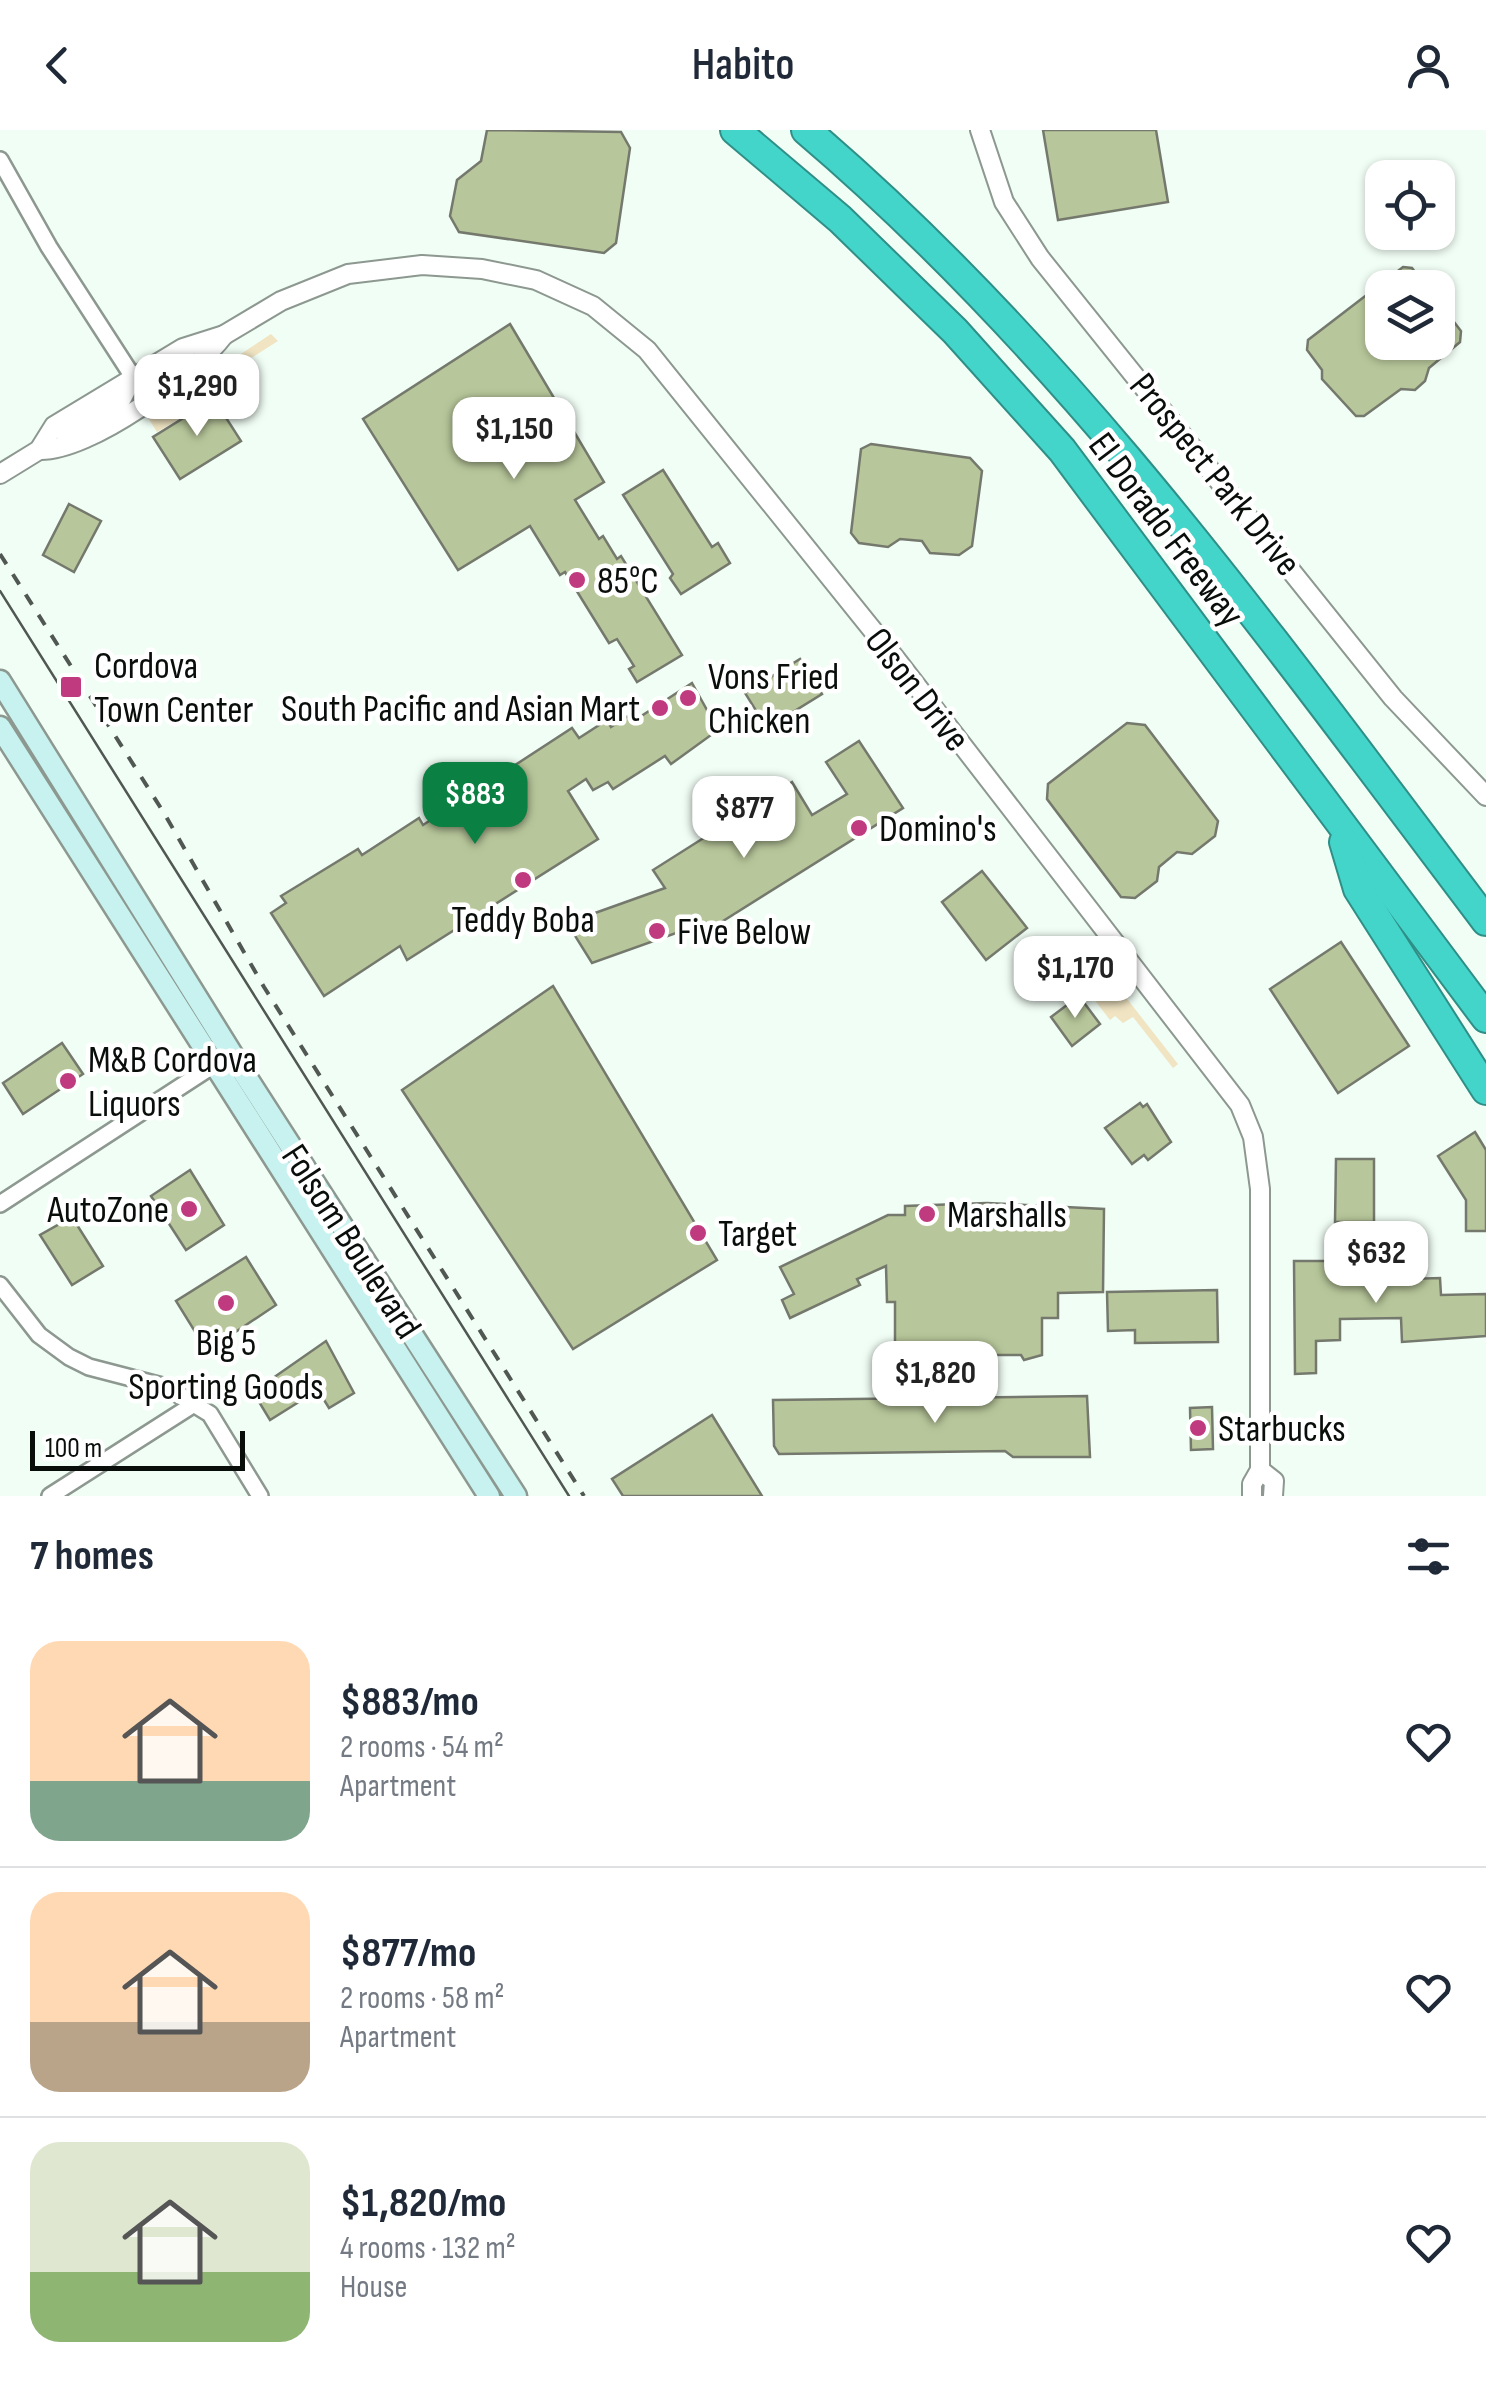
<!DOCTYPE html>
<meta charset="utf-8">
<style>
:root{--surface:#fff;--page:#f6f6f7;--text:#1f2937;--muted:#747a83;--line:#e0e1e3;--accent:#0b8043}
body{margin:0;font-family:"Sofia Sans Condensed",sans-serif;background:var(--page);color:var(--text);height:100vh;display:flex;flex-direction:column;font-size:38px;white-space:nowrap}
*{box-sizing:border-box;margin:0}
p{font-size:32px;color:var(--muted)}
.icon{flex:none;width:55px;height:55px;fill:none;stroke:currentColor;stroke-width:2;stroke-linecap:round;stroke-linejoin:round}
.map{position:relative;height:1366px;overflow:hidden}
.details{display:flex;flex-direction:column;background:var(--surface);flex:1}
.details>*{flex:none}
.fabs{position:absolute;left:1365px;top:30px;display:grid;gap:20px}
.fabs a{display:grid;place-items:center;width:90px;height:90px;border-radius:20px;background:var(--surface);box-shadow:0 2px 8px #0004;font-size:50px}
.scale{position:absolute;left:30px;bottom:25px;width:215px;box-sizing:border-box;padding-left:10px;border:5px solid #0a0e0b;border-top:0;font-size:28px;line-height:35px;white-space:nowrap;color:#0a0e0b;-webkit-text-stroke:8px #fff;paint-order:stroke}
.price{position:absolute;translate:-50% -85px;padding:0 22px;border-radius:20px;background:#fff;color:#222;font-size:32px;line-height:65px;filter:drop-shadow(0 2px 5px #0008)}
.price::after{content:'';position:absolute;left:50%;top:60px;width:30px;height:22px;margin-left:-15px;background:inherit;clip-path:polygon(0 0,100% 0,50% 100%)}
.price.selected{background:var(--accent);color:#fff}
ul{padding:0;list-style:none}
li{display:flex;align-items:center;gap:30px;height:250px;padding:0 30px}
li+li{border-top:2px solid var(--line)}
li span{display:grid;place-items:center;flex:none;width:280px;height:200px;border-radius:30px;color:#555}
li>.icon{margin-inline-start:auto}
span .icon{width:120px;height:120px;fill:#fffc;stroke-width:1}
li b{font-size:42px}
h2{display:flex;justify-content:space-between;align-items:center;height:120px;padding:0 30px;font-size:42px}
header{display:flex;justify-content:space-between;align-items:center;height:130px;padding:0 30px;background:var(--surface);font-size:45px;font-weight:600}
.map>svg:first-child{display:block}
.green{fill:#f0e4c2}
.building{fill:#b8c79b;stroke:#75796d;stroke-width:2.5}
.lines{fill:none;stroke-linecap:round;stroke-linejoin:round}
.minor-casing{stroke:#8c9890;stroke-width:20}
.tertiary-casing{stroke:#8c9890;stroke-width:22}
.secondary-casing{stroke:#8c9890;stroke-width:25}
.motorway-casing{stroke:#2f8f87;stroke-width:32}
.minor{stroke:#fff;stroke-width:15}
.tertiary{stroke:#fff;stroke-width:18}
.secondary{stroke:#c7f2ef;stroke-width:20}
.motorway{stroke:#43d4ca;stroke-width:28}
.tram{stroke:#515753;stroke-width:2.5}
.rail{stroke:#515753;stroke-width:4;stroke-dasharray:12 12;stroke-linecap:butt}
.poi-dot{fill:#bf3a7f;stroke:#fff;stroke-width:4}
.labels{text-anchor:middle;stroke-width:9;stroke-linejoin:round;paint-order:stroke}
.street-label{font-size:38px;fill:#0a0e0b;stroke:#fff}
.poi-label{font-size:38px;fill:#0a0e0b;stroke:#fff;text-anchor:start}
</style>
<header><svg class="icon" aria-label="back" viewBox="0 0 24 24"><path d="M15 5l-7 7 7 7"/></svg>Habito<svg class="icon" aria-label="person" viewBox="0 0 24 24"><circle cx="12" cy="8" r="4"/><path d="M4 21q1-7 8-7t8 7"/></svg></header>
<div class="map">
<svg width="1486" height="1366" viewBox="0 0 1486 1366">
<rect width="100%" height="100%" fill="#f1fef5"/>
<g class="green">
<polygon points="271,204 278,211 221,247 218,252 225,258 216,263 217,267 157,302 147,286"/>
<polygon points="1099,833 1178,934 1173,938 1133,887 1123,893 1115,886 1110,890 1077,847"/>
</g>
<g class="building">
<polygon points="487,0 621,2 630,18 616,113 604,123 459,102 450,86 457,50 481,31"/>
<polygon points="1043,0 1156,0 1168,72 1058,90"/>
<polygon points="1403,137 1412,138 1427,158 1382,158 1382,212 1438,212 1438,171 1461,201 1460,212 1429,238 1425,251 1415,260 1401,259 1364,286 1356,286 1322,249 1322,240 1307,220 1308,210"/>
<polygon points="510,194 604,352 575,370 599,409 603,406 617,429 621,426 682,525 637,552 629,539 634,536 617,509 609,513 565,442 560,445 530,396 458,440 363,289"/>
<polygon points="214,269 241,311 180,349 153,307"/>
<polygon points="871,314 970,328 982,341 972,416 959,425 930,423 922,411 900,409 888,417 859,413 851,403 861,319"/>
<polygon points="663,340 712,417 718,413 730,433 681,464 670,448 673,444 623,365"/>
<polygon points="69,374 101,391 74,442 43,425"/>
<polygon points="800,529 822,564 767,598 745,563"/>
<polygon points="692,553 718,600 671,634 665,626 613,659 608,652 593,660 586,649 568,661 598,709 407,830 400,816 324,866 271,783 286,773 281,766 358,719 362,725 419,688 423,695 572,598 579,608 607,590 611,597 628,586 632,592"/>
<polygon points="1127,593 1145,595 1218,691 1215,706 1192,724 1177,722 1159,737 1157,751 1135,768 1121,767 1047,669 1048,654"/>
<polygon points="859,611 903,678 696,808 690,798 592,833 567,793 665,758 653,740 792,652 812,685 847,664 826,632"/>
<polygon points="982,741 1027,798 986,830 942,772"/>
<polygon points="1341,812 1409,916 1338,963 1270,859"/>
<polygon points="553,856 717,1130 573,1219 402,960"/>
<polygon points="1079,866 1100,894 1072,916 1051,887"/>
<polygon points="62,913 83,944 23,984 3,953"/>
<polygon points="1140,973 1143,977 1147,974 1171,1012 1148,1030 1144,1025 1132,1034 1105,998"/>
<polygon points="1475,1002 1486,1020 1486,1101 1466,1101 1466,1070 1438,1026"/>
<polygon points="1336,1029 1374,1029 1374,1092 1335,1092"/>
<polygon points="190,1040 224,1095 186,1120 151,1066"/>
<polygon points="987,1073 1104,1079 1103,1162 1058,1163 1058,1188 1042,1188 1042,1225 1024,1230 1021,1225 942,1225 942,1218 895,1218 895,1172 887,1172 886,1136 857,1149 860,1155 790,1188 782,1170 794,1164 780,1137 888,1085 905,1085 905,1076"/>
<polygon points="72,1087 103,1136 72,1155 40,1105"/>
<polygon points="246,1127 276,1175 207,1221 176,1171"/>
<polygon points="1294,1131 1343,1131 1343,1138 1407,1137 1408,1149 1440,1148 1441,1165 1486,1164 1486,1206 1402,1212 1401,1188 1340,1189 1340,1210 1316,1211 1316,1243 1295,1244"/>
<polygon points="1217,1160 1218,1212 1135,1213 1135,1200 1108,1201 1107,1162"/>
<polygon points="326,1211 354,1263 329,1278 318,1260 270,1290 253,1262"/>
<polygon points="1087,1266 1090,1327 1013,1327 1005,1321 779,1324 774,1316 773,1270"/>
<polygon points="1212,1277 1213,1319 1191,1320 1190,1278"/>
<polygon points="712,1285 762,1366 623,1366 612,1349"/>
</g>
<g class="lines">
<g class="minor-casing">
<g id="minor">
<polyline points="0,30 49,117 133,247"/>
<polyline points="0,1074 223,929"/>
<polyline points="0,1155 39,1205 69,1227 89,1237 166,1257 210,1284 260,1366"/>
<polyline points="50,1366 191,1276"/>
</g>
</g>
<g class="tertiary-casing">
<g id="tertiary">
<polyline points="980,0 1004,72 1040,128 1393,568 1486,666"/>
<polyline points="133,247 152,250 187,230"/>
<polyline points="66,307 121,270 133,247"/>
<path d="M39,320C89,322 194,245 224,205"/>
<polyline points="0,344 39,320 54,296 183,218 224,205 281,171 348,144 422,135 482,139 536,150 593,176 647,220 895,528 1240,975 1253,1007 1260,1059 1260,1340 1252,1354 1252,1366"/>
<polyline points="1260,1340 1274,1351 1273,1366"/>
</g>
</g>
<g class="secondary-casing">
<g id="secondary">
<polyline points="0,551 245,945 516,1366"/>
<polyline points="0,597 489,1366"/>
</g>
</g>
<g class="motorway-casing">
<g id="motorway">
<polyline points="735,0 840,89 955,201 1062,320 1486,888"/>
<path d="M806,0C1072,226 1276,514 1486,791"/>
<polyline points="1344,712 1358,759 1486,960"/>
</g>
</g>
<use href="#minor" class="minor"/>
<use href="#tertiary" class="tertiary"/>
<use href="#secondary" class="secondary"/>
<use href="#motorway" class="motorway"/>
<polyline class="tram" points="0,461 569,1366"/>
<polyline class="rail" points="0,424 164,683 264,857 584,1366"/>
</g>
<g class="poi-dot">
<circle cx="577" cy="450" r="10"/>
<rect x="59" y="545" width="24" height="24" rx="5"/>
<circle cx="688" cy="568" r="10"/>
<circle cx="660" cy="578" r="10"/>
<circle cx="859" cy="698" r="10"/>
<circle cx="523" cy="750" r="10"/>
<circle cx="657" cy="801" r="10"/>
<circle cx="68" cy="951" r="10"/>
<circle cx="189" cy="1079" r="10"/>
<circle cx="927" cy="1084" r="10"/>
<circle cx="698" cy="1103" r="10"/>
<circle cx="226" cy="1173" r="10"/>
<circle cx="1198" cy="1298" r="10"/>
</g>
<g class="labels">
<g class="street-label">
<text transform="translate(1216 344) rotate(51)" y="13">Prospect Park Drive</text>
<text transform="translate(1167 399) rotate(53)" y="13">El Dorado Freeway</text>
<text transform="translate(918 559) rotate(52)" y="13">Olson Drive</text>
<text transform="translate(352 1111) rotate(57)" y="13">Folsom Boulevard</text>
</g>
<g class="poi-label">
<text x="597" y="463">85°C</text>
<text x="94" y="548">Cordova<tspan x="94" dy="44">Town Center</tspan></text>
<text x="708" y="559">Vons Fried<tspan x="708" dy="44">Chicken</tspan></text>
<text x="640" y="591" text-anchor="end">South Pacific and Asian Mart</text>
<text x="879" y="711">Domino's</text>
<text x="523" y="802" text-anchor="middle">Teddy Boba</text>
<text x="677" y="814">Five Below</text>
<text x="88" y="942">M&amp;B Cordova<tspan x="88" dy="44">Liquors</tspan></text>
<text x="169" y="1092" text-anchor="end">AutoZone</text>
<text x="947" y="1097">Marshalls</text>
<text x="718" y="1116">Target</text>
<text x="226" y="1225" text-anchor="middle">Big 5<tspan x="226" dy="44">Sporting Goods</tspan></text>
<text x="1218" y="1311">Starbucks</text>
</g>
</g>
</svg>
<div class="fabs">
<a><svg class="icon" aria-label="locate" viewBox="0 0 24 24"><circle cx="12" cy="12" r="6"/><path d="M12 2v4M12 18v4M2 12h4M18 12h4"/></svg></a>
<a><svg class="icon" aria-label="layers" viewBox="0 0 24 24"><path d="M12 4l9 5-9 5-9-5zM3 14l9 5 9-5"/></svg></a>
</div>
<div class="scale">100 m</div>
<b class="price" style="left:197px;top:309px">$1,290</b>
<b class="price" style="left:514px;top:352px">$1,150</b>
<b class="price selected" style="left:475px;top:717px">$883</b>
<b class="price" style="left:744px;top:731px">$877</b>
<b class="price" style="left:1075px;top:891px">$1,170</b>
<b class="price" style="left:1376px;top:1176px">$632</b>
<b class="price" style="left:935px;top:1296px">$1,820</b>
</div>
<section class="details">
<h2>7 homes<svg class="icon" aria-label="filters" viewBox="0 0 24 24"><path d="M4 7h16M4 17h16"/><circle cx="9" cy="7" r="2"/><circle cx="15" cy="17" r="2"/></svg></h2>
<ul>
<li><span style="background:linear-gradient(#ffd9b3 70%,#7fa58c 0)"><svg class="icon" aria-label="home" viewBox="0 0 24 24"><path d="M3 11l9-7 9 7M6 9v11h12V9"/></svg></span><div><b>$883/mo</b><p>2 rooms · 54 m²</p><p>Apartment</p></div><svg class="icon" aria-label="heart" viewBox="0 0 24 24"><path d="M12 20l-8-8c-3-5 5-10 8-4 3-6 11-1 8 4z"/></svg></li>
<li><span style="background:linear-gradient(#ffd9b3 65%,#b9a48a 0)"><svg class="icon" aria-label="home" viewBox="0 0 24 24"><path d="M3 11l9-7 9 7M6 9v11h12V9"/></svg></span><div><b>$877/mo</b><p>2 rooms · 58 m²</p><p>Apartment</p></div><svg class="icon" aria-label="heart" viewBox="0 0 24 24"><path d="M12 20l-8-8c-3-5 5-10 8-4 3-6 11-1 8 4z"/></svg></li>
<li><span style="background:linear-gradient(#dfe7d0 65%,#8fb573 0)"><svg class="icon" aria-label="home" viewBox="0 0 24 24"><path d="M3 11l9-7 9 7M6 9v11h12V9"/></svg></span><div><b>$1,820/mo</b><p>4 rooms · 132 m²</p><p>House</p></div><svg class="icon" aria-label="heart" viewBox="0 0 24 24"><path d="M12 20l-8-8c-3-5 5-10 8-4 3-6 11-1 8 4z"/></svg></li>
</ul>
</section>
